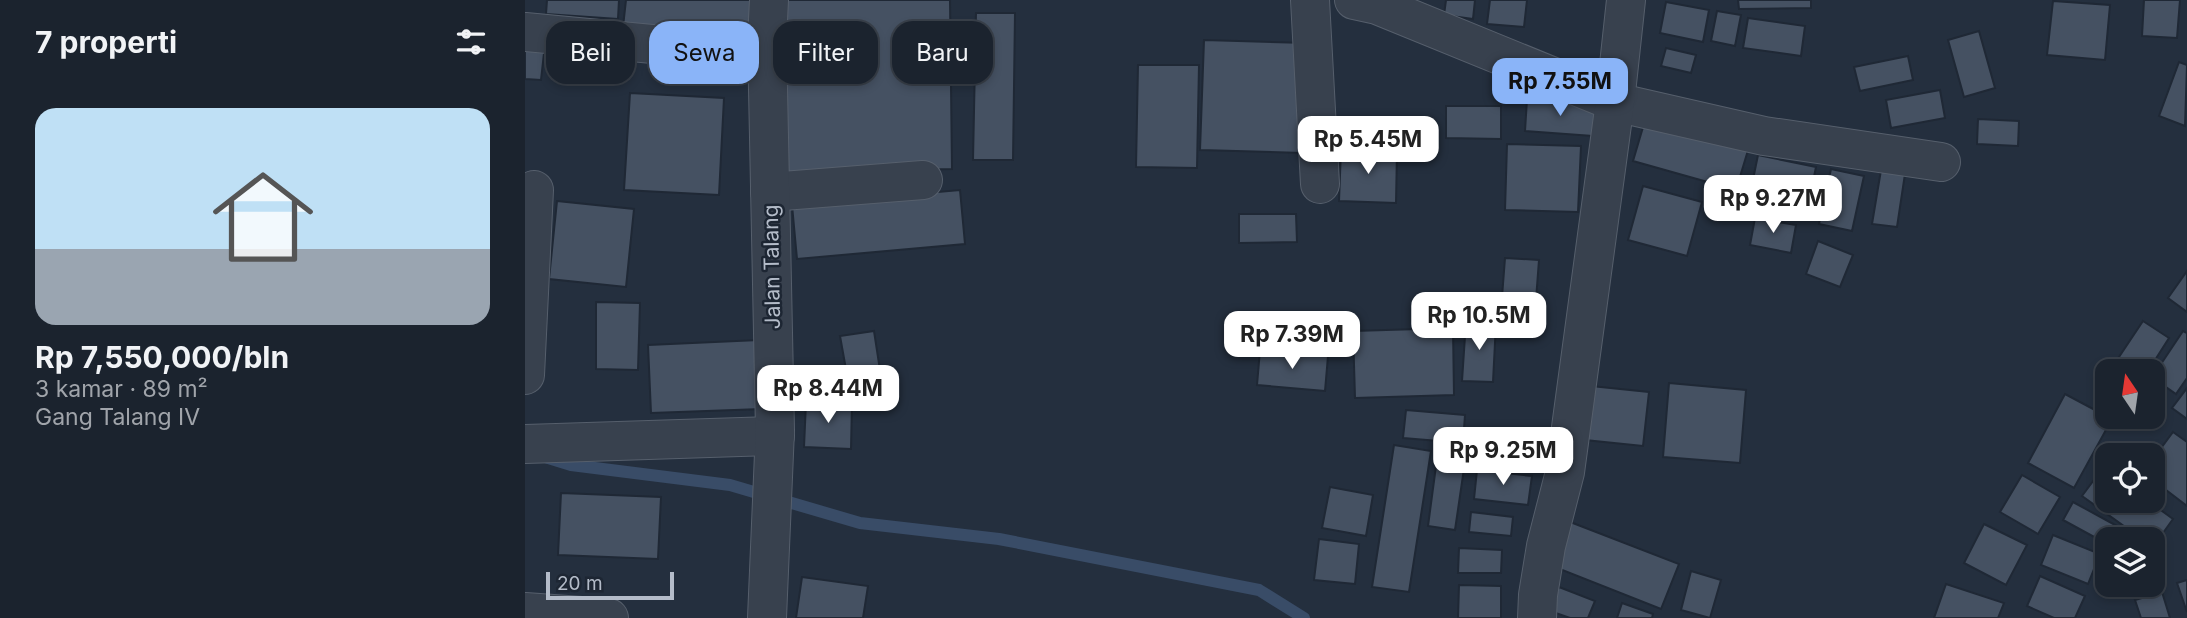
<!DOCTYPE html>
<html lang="id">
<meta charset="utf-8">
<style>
:root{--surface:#1b232e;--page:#242b36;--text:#f1f3f6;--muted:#a0a4aa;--line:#39404a;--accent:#8ab4f8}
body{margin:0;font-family:Inter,sans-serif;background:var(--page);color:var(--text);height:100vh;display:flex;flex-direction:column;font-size:26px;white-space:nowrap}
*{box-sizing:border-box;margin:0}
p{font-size:23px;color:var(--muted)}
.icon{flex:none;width:38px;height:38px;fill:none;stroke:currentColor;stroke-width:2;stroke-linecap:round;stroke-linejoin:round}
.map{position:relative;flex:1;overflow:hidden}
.sheet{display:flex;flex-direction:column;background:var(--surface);width:525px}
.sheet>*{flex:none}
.banner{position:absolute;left:21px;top:21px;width:665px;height:63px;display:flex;gap:14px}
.needle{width:46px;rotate:347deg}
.tools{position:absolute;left:1570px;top:359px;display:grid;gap:14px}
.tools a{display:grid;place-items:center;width:70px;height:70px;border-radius:14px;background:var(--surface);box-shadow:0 4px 10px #0003,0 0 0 2px var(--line);font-size:35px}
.scale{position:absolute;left:21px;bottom:18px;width:128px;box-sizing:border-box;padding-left:7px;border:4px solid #b4bcc9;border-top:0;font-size:19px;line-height:24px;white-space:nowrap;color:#b4bcc9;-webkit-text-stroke:5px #1d2633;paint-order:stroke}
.price{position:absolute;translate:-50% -60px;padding:0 16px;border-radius:14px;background:#fff;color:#222;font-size:23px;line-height:46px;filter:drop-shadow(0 2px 4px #0008)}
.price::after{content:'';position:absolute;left:50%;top:42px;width:21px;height:16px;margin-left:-10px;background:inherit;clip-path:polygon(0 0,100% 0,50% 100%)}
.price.active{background:var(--accent);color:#111}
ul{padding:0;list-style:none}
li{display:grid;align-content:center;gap:14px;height:371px;padding:0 35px}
li span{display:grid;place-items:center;height:217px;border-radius:21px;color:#555}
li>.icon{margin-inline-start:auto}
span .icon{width:126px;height:126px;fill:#fffc;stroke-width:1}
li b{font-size:30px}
h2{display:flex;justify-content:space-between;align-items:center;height:84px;padding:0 35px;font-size:30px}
.pill{padding:0 24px;border-radius:21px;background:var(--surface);box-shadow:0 4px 10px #0003,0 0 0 2px var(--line);font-size:24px;line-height:63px}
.pill.active{background:var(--accent);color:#111}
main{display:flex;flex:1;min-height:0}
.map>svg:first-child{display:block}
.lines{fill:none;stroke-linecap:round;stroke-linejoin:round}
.stream{stroke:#394c67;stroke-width:12}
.building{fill:#455162;stroke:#1f2835;stroke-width:2}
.minor-casing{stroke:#565f6c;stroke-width:40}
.minor{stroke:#38414e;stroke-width:38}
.labels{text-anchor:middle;stroke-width:5;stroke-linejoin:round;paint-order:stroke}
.street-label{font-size:21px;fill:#b4bcc9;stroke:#1d2633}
</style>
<main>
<section class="sheet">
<h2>7 properti<svg class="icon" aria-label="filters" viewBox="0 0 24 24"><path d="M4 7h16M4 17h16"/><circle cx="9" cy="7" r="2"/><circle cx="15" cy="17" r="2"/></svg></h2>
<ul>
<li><span style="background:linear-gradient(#bfe0f5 65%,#9aa5b1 0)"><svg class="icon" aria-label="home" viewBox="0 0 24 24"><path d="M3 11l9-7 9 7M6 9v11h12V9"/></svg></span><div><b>Rp 7,550,000/bln</b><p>3 kamar · 89 m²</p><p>Gang Talang IV</p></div></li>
</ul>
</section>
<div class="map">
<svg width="1662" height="618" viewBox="0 0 1662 618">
<rect width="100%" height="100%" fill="#242f3e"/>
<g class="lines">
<polyline class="stream" points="20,457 46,465 205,485 335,523 474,539 734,590 779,618"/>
</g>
<g class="building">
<polygon points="22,0 94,0 93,19 21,14"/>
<polygon points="101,0 227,0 223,39 98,27"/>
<polygon points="251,0 425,0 427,169 254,173"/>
<polygon points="921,0 950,0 948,19 919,15"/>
<polygon points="965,0 1002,0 999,27 962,24"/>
<polygon points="1213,0 1286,0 1286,8 1214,9"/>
<polygon points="1619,0 1655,0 1652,38 1617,36"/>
<polygon points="1528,1 1585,5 1580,60 1522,55"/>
<polygon points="1141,2 1184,10 1178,42 1135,33"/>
<polygon points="1192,11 1216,15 1210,46 1186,41"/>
<polygon points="451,13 490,13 488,160 448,160"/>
<polygon points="1223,18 1280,26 1276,56 1218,48"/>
<polygon points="1454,31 1470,88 1439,97 1423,40"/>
<polygon points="679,40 782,43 778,153 675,150"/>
<polygon points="0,42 20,44 16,80 0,79"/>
<polygon points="1141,48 1171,55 1166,73 1136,66"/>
<polygon points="1383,56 1388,80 1335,91 1329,67"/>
<polygon points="1654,62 1662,65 1660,126 1634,116"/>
<polygon points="613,65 674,65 672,168 611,167"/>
<polygon points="1415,90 1420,118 1366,128 1361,100"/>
<polygon points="105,93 199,98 194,195 99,190"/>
<polygon points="1002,99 1070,104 1068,136 1000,131"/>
<polygon points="921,106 976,106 976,139 921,138"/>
<polygon points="1121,117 1224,147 1211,190 1108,161"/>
<polygon points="1453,119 1494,121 1493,146 1452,144"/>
<polygon points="982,144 1056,146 1053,212 980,210"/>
<polygon points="816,149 872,151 871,203 814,201"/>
<polygon points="1233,155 1291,167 1282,211 1224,199"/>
<polygon points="1306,169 1339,176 1327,231 1294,224"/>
<polygon points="1356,170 1380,174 1372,227 1347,224"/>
<polygon points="1118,186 1177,202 1162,256 1103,240"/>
<polygon points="435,190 440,244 272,259 267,205"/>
<polygon points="32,201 109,209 101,287 24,279"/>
<polygon points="714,214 771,214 772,242 714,243"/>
<polygon points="1230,218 1271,225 1266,253 1225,245"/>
<polygon points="1293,241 1328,255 1315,287 1281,274"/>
<polygon points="980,258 1014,260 1010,313 976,310"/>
<polygon points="1662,271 1662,312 1643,298"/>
<polygon points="71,302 115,303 113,370 71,369"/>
<polygon points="941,321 971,323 968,382 937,381"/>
<polygon points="1618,321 1644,338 1623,371 1603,371 1590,363"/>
<polygon points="928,328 929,395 830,398 828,331"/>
<polygon points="349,331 355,370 322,375 315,336"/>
<polygon points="1658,331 1662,333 1662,378 1651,394 1628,378 1628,376"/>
<polygon points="234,340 237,409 126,413 123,345"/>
<polygon points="735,350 803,356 800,391 732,385"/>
<polygon points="1144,383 1221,390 1215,463 1138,457"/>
<polygon points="1066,386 1124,392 1118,446 1060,440"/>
<polygon points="1662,388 1662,419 1647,408"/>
<polygon points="1540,394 1587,419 1549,488 1503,463"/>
<polygon points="281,402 327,403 326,449 279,447"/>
<polygon points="881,410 940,415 938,443 878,438"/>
<polygon points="1648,432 1662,442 1662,506 1628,480 1628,459"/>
<polygon points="869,445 906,451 884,592 847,587"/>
<polygon points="913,451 941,455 930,530 903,526"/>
<polygon points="1577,469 1582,473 1582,500 1622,500 1648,519 1628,547 1628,539 1617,539 1557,496"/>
<polygon points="952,470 1007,476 1003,505 949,499"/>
<polygon points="1497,475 1535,497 1513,534 1475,512"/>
<polygon points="805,487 848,495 841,536 797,528"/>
<polygon points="36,493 136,497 133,559 33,555"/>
<polygon points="1548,502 1592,526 1585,539 1582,539 1582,544 1538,520"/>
<polygon points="946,512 988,517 986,536 944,532"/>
<polygon points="1040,520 1154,564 1136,609 1022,564"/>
<polygon points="1459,524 1502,545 1481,585 1439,563"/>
<polygon points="1528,535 1575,554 1563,584 1516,565"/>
<polygon points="794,539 834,544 830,584 789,580"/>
<polygon points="934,548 977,550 976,573 933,573"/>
<polygon points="1166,571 1196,580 1185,618 1156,610"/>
<polygon points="1515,576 1560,596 1550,618 1529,618 1502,606"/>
<polygon points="277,577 343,586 338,618 271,618"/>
<polygon points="1662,580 1662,612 1652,583"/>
<polygon points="1421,584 1479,603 1473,618 1409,618"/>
<polygon points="934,585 976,586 976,618 933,618"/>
<polygon points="1034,587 1070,601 1063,618 1045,618 1025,611"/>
<polygon points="1637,592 1645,618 1616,618 1610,600"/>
<polygon points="1097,603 1128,614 1127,618 1092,618"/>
</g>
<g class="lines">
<g class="minor-casing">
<g id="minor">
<polyline points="785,0 795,184"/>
<polyline points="829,0 852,5 1090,102 1239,136 1416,162"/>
<polyline points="0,32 243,55"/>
<polyline points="245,192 398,180"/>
<polyline points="0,375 9,190"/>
<polyline points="0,444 250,436"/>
<polyline points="0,612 84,618"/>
<polyline points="242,618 250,430 242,40 244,0"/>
<polyline points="1012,618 1013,595 1021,546 1040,472 1090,102 1101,0"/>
</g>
</g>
<use href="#minor" class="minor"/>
</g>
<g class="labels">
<g class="street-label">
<text transform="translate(247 267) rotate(-91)" y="7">Jalan Talang</text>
</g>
</g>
</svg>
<div class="tools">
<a><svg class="needle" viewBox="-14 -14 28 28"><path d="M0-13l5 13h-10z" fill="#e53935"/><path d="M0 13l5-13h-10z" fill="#a0a4aa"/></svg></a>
<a><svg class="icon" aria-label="locate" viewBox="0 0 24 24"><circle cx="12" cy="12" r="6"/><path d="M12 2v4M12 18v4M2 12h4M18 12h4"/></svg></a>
<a><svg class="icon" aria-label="layers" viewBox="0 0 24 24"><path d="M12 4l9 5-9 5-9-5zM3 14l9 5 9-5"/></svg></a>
</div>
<div class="scale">20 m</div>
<b class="price active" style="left:1035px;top:118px">Rp 7.55M</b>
<b class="price" style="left:843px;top:176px">Rp 5.45M</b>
<b class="price" style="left:1248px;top:235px">Rp 9.27M</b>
<b class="price" style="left:954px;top:352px">Rp 10.5M</b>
<b class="price" style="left:767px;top:371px">Rp 7.39M</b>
<b class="price" style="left:303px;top:425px">Rp 8.44M</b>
<b class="price" style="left:978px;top:487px">Rp 9.25M</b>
<div class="banner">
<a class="pill">Beli</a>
<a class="pill active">Sewa</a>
<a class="pill">Filter</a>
<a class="pill">Baru</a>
</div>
</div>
</main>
